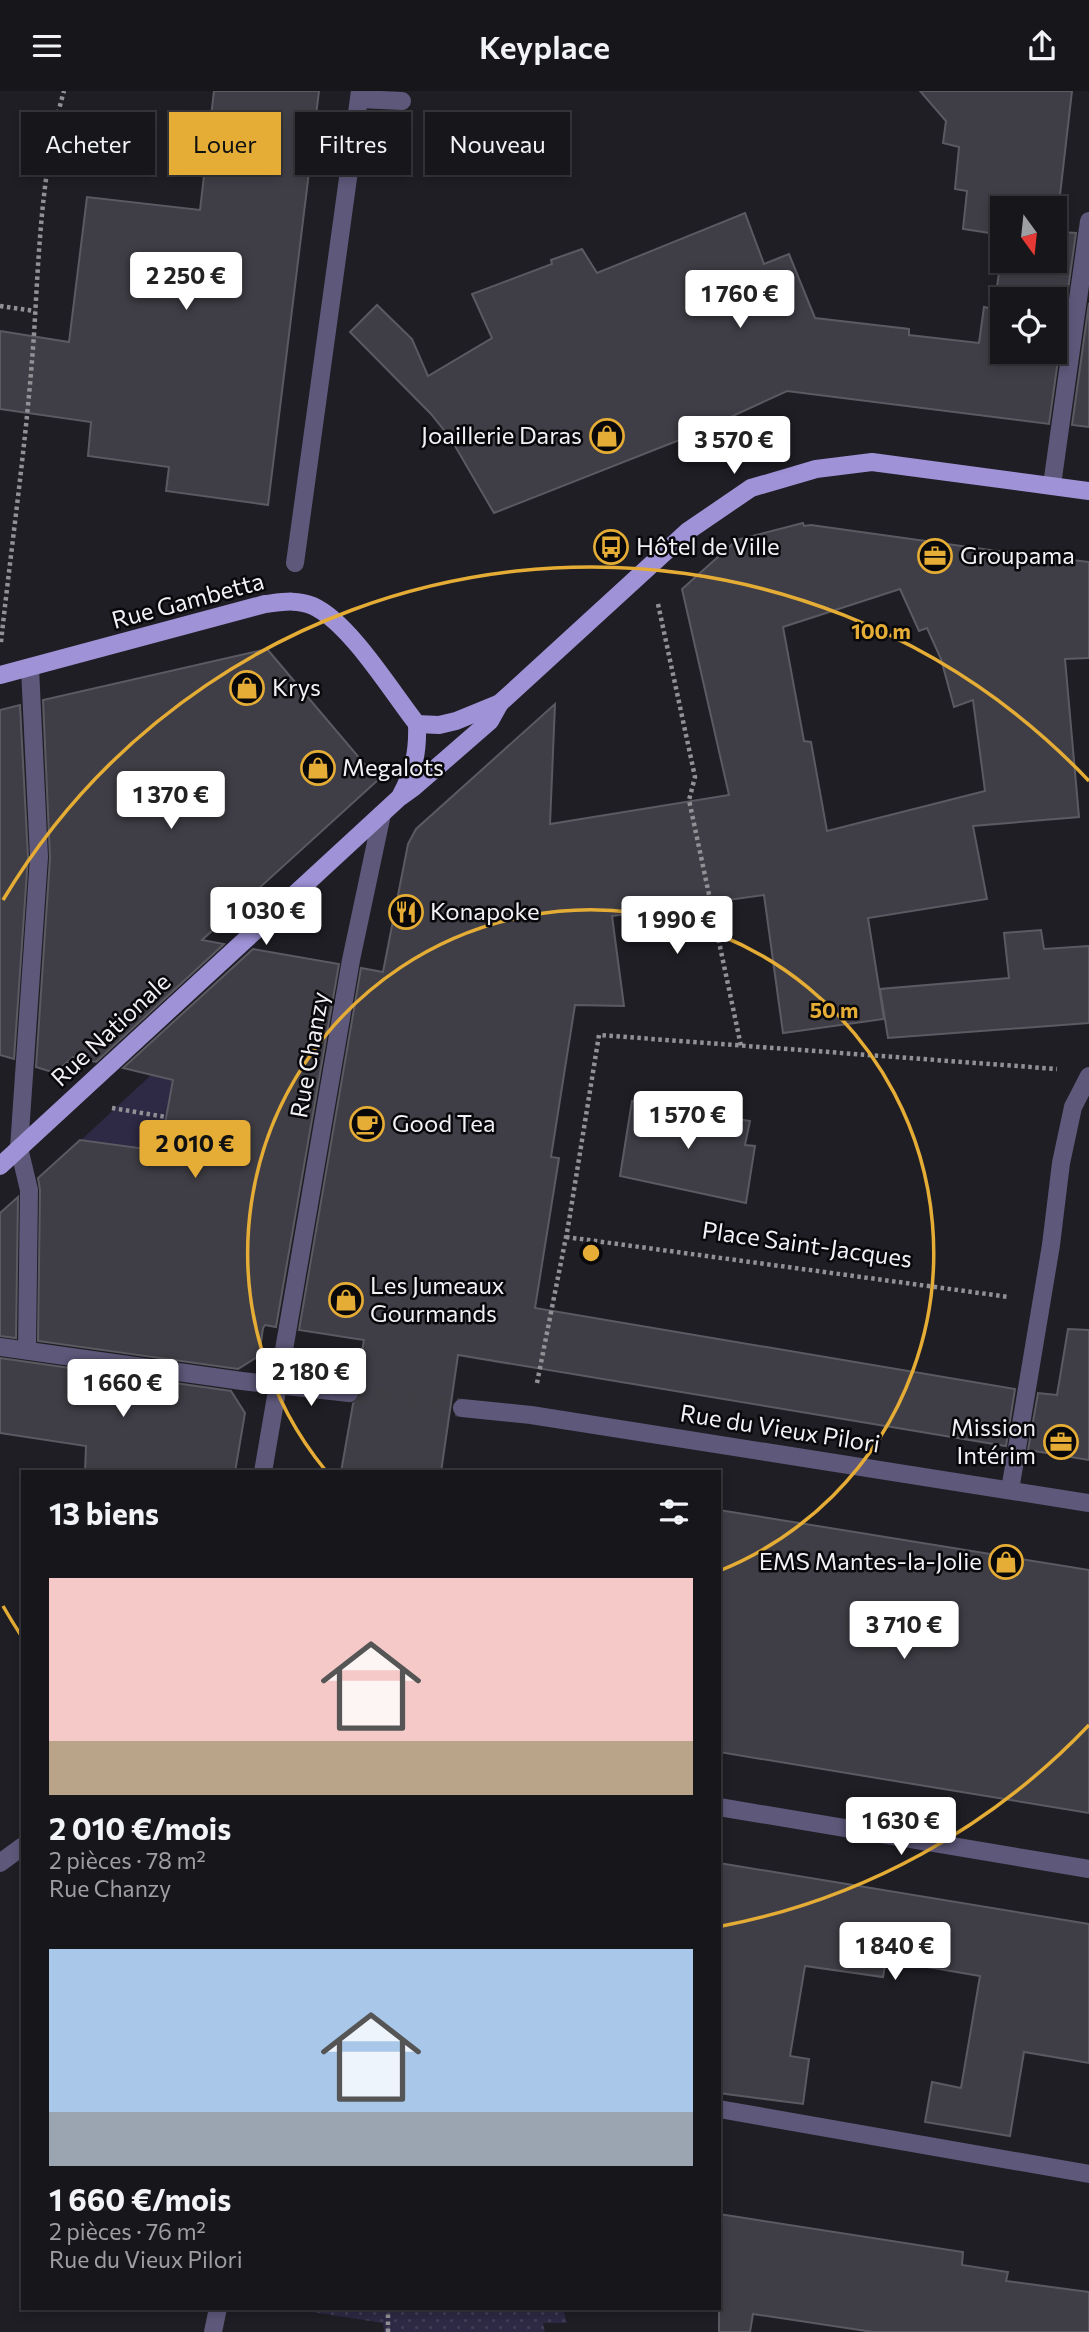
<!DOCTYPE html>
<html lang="fr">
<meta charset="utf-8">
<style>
:root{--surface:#17161b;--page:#201f24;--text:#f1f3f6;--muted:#9e9fa3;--line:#36353a;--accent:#e5ad35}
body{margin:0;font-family:Commissioner,sans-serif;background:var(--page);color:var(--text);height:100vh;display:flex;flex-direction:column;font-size:26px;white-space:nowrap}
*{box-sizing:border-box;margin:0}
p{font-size:23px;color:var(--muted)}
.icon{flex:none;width:38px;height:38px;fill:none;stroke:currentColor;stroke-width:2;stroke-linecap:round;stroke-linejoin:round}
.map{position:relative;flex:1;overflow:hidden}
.panel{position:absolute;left:21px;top:1379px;width:700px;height:840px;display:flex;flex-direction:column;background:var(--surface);border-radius:0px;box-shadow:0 4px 10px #0003,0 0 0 2px var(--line)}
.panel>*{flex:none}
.banner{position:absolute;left:21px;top:21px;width:700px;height:63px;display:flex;gap:14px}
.needle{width:46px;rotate:165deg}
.controls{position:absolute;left:990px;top:105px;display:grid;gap:14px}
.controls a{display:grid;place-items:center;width:77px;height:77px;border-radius:0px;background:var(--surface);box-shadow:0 4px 10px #0003,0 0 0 2px var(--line);font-size:35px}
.price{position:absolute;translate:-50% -60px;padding:0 16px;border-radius:7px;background:#fff;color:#222;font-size:23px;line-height:46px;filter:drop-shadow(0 2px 4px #0008)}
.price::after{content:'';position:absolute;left:50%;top:42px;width:21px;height:16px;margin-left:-10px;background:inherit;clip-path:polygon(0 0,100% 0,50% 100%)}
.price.selected{background:var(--accent);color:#111}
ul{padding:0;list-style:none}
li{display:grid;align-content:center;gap:14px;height:371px;padding:0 28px}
li span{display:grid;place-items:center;height:217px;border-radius:0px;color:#555}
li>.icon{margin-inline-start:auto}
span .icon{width:126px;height:126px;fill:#fffc;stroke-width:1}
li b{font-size:30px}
h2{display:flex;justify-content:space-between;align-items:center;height:84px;padding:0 28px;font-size:30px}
.chip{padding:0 24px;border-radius:0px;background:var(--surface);box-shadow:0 4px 10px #0003,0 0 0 2px var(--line);font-size:24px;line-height:63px}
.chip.selected{background:var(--accent);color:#111}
header{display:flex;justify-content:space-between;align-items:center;height:91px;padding:0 28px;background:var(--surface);font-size:32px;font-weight:600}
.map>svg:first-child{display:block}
.green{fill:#2e2944}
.park{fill:url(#park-dots)}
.building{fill:#3f3e46;stroke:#5b5a62;stroke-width:2;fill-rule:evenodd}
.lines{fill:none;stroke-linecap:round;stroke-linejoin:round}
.minor-tunnel{stroke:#3e3e44;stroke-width:18;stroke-dasharray:18 9;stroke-linecap:butt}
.path{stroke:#919196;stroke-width:4.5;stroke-dasharray:3.5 3.5;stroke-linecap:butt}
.minor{stroke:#5e587a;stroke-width:18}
.major{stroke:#9f92d7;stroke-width:18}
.ring{fill:none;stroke:#e5ad35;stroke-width:3.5}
.labels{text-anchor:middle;stroke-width:5;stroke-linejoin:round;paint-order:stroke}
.poi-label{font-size:24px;fill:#f1f1f6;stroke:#09080b;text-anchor:start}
.street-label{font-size:24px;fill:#f1f1f6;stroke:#09080b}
.centre{fill:#e5ad35;stroke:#09080b;stroke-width:3.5}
.ring-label{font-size:21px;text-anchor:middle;font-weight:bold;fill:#e5ad35;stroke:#09080b;stroke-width:5;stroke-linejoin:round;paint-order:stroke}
</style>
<header><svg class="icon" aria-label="menu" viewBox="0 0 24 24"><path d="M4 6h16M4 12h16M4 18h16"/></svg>Keyplace<svg class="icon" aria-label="share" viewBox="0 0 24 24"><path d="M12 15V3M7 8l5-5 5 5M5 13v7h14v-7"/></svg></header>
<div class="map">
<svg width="1089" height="2241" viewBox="0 0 1089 2241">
<defs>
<pattern id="park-dots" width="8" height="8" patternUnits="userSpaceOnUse" patternTransform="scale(1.75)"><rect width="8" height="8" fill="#2e2944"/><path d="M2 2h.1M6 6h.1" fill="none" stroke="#423e56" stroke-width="1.8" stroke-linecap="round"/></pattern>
</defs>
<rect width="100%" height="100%" fill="#1f1e24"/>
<polygon class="green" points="151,984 173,989 160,1060 80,1050"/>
<polygon class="park" points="286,2217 563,2217 567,2232 543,2232 545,2241 384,2241 383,2232"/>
<g class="building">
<polygon points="214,0 319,0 268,414 166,400 169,376 88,365 91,331 0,318 0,240 69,251 87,106 200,119"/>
<path d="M920,0H1072L1060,104L1065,105L1060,141L1076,142L1049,333L787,300L687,346L494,422L451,348L431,323L350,241L377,214L412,248L428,285L492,247L472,203L552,173L551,169L582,158L597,182L745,122L764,173L789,163L815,227L909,238V244L979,252L984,216L994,218L1003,152V170H1055V117H1003V144L963,138L967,100L955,98L959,56L943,52L946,30ZM1003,208H1055V261H1003Z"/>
<polygon points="1089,212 1089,336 1072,334"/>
<path d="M803,432L804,435L811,434L990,459L1089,471V567L1065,568L1079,726L973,735L987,808L868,827L884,928L783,942L764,804L612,825L624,915L575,914L551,1066L559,1067L535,1217L1015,1298L1006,1355L458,1264L441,1381H341L353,1313L360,1304L356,1293L364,1249L299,1239L361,877L383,881L408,753L416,738L555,613L550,733L729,704L682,498L737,449ZM900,498L919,540L927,537L941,568L954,616L973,609L985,700L827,740L811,651L804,650L783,536Z"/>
<polygon points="267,558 378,689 202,849 224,853 96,971 73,966 55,982 36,976 50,767 43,609"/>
<polygon points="20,614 28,766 14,968 0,964 0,619"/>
<polygon points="1041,839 1044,858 1089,855 1089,932 888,947 880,898 1009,887 1004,842"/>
<polygon points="253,858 339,873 276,1236 265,1234 263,1237 259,1265 238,1278 38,1250 40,1099 38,1087 80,1049 160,1060 173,989 123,977"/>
<polygon points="632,1010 750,1030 745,1054 755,1055 746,1112 620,1085"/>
<polygon points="18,1106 16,1247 0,1245 0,1122"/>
<polygon points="1068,1238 1089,1239 1089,1369 1028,1359 1038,1302 1057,1304"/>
<polygon points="0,1267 231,1300 245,1322 235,1381 85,1381 86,1355 0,1342"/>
<polygon points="719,1419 1089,1479 1089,1722 719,1661"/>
<polygon points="719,1772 1089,1833 1089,1972 1024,1961 1010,2045 925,2031 932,1991 961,1997 980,1885 886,1869 883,1886 805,1875 790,1965 809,1968 803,2013 719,2002"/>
<polygon points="719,2123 963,2161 962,2174 1008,2181 1006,2190 1089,2201 1089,2241 873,2241 753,2223 750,2241 719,2241"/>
</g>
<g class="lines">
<polyline class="minor-tunnel" points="349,1302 462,1317"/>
<g class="path">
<polyline points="0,215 35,220"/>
<polyline points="658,513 695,686 689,709 741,955"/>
<path d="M1,551C12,449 27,346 34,243C39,162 41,79 64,0"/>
<polyline points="112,1017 166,1026"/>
<polyline points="566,1146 1009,1206"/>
<polyline points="537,1292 568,1136 599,944 1057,978"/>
<polyline points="388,2241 388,2217"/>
</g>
<g class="minor">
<polyline points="359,8 402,10"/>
<polyline points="1052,394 1089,130"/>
<polyline points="295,472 360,0"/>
<polyline points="0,1256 242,1290 349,1302"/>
<polyline points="27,1259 29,1099 19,1057 39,766 30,577"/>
<polyline points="462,1317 531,1324 1089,1412"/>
<polyline points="263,1381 351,869 382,723"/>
<polyline points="1010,1399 1051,1154 1061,1072 1073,1016 1089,985"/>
<polyline points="719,1716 1089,1778"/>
<polyline points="0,1772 23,1755"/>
<polyline points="719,2018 1089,2083"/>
<polyline points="213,2241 218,2217"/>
</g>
<g class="major">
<path d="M0,584L265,513C282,511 297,508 313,515C350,532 391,600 417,633L439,634L456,630L500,612L688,440L751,397L816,378L872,371L1089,400"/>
<path d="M401,704C414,680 418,660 417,633"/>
<polyline points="0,1075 399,707 413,697 490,630 500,612"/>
</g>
</g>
<g class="ring">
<path d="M326 1380A343 343 0 1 1 719 1480"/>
<path d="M1089 1634A686 686 0 0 1 722 1835M22 1546A686 686 0 0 1 3 1515M3 809A686 686 0 0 1 1089 690"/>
</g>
<defs>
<g id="shop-ring" transform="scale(1.75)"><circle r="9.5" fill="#09080b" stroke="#e5ad35" stroke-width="1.5"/><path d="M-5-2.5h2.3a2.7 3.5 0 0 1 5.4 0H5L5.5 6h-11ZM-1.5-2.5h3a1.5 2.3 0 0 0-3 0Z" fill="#e5ad35"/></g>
<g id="bus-ring" transform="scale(1.75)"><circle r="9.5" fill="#09080b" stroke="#e5ad35" stroke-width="1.5"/><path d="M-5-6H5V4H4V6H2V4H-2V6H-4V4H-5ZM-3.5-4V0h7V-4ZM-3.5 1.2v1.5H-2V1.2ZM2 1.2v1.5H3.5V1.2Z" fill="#e5ad35"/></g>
<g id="office-ring" transform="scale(1.75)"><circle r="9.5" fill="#09080b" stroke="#e5ad35" stroke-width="1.5"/><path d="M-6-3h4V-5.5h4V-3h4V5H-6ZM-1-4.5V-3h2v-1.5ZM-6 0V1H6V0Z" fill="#e5ad35"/></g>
<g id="restaurant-ring" transform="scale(1.75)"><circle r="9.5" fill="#09080b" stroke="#e5ad35" stroke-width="1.5"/><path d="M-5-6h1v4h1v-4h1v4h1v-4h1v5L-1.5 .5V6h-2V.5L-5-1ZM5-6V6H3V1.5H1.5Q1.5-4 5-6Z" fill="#e5ad35"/></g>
<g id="cafe-ring" transform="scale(1.75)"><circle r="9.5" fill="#09080b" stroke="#e5ad35" stroke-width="1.5"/><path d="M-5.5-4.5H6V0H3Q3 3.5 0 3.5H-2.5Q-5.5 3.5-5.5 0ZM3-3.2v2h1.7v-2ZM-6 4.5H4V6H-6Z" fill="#e5ad35"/></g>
</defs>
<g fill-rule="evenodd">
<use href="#shop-ring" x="607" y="345"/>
<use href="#bus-ring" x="611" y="456"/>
<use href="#office-ring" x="935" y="465"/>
<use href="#shop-ring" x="247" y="597"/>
<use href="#shop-ring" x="318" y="677"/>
<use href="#restaurant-ring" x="406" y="821"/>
<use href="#cafe-ring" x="367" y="1033"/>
<use href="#shop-ring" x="346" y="1209"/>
<use href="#office-ring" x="1061" y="1351"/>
<use href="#shop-ring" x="1006" y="1471"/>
</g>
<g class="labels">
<g class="poi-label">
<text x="582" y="353" text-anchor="end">Joaillerie Daras</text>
<text x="636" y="464">Hôtel de Ville</text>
<text x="960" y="473">Groupama</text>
<text x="272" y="605">Krys</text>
<text x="342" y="685">Megalots</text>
<text x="430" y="829">Konapoke</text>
<text x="392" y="1041">Good Tea</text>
<text x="370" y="1203">Les Jumeaux<tspan x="370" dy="28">Gourmands</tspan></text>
<text x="1036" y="1345" text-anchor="end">Mission<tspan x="1036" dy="28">Intérim</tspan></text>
<text x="982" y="1479" text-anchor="end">EMS Mantes-la-Jolie</text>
</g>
<g class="street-label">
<text transform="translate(188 510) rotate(-15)" y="8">Rue Gambetta</text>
<text transform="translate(111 939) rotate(-43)" y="8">Rue Nationale</text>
<text transform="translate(310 964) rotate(-80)" y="8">Rue Chanzy</text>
<text transform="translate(807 1154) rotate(8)" y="8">Place Saint-Jacques</text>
<text transform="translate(780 1338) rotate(9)" y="8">Rue du Vieux Pilori</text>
</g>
</g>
<circle cx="591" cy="1162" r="10" class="centre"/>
<g class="ring-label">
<text x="881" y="548">100 m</text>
<text x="834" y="927">50 m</text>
</g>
</svg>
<div class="controls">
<a><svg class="needle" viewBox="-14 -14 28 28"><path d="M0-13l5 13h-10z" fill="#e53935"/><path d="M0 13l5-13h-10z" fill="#9e9fa3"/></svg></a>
<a><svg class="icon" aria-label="locate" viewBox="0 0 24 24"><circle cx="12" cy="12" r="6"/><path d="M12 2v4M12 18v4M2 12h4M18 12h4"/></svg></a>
</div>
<b class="price" style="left:186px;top:221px">2 250 €</b>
<b class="price" style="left:740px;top:239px">1 760 €</b>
<b class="price" style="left:734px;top:385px">3 570 €</b>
<b class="price" style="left:171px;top:740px">1 370 €</b>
<b class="price" style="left:266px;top:856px">1 030 €</b>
<b class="price" style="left:677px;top:865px">1 990 €</b>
<b class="price" style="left:688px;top:1060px">1 570 €</b>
<b class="price selected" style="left:195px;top:1089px">2 010 €</b>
<b class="price" style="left:311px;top:1317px">2 180 €</b>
<b class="price" style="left:123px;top:1328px">1 660 €</b>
<b class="price" style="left:904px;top:1570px">3 710 €</b>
<b class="price" style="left:901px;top:1766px">1 630 €</b>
<b class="price" style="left:895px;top:1891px">1 840 €</b>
<div class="banner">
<a class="chip">Acheter</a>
<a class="chip selected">Louer</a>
<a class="chip">Filtres</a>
<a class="chip">Nouveau</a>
</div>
<section class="panel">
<h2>13 biens<svg class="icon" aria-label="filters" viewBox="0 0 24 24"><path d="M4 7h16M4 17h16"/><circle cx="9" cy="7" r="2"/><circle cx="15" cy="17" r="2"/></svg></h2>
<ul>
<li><span style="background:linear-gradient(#f6c9c9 75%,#b9a48a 0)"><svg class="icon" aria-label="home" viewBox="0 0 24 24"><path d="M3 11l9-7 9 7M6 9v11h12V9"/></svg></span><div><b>2 010 €/mois</b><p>2 pièces · 78 m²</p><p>Rue Chanzy</p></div></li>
<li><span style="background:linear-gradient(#a9c7e8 75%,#9aa5b1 0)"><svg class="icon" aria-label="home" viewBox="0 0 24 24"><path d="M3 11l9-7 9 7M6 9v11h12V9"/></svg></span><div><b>1 660 €/mois</b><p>2 pièces · 76 m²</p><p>Rue du Vieux Pilori</p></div></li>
</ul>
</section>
</div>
